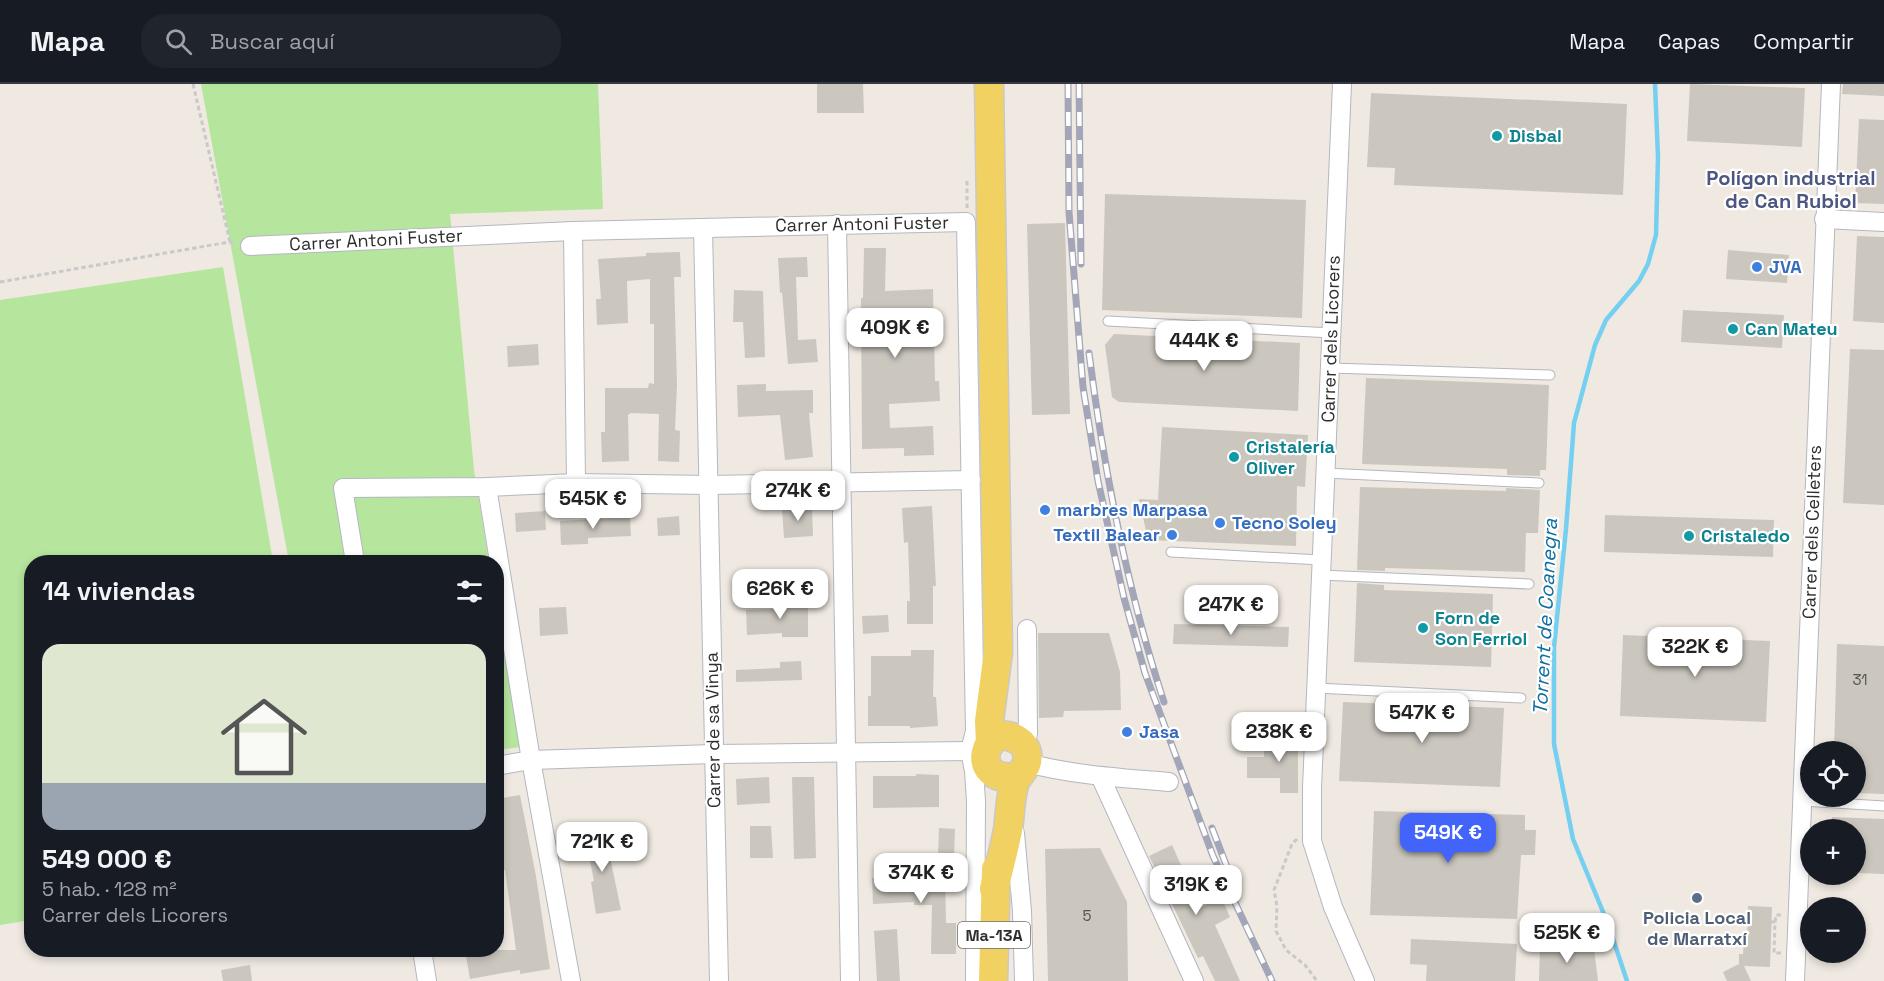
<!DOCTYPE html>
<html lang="es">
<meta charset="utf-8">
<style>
:root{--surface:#171b24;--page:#20242c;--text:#f1f3f6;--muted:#9ea1a6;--line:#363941;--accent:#4264fb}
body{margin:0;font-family:"Space Grotesk",sans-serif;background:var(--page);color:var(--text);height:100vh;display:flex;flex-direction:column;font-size:22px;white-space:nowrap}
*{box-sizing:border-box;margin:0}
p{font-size:20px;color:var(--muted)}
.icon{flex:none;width:33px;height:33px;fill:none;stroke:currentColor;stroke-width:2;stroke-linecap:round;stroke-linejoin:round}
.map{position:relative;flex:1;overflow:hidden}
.panel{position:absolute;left:24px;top:471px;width:480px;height:402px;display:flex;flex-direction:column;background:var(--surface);border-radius:24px;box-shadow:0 3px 9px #0003}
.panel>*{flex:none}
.buttons{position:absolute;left:1800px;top:657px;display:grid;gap:12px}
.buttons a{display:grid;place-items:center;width:66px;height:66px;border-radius:50%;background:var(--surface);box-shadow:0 3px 9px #0003;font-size:30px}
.price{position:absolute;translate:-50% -51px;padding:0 14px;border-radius:12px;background:#fff;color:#222;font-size:20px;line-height:39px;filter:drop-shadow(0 2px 3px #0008)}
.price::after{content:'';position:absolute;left:50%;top:36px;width:18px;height:14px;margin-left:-9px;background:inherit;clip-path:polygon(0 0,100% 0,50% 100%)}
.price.selected{background:var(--accent);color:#fff}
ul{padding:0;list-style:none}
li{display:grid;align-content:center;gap:12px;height:318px;padding:0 18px}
li span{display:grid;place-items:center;height:186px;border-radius:18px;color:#555}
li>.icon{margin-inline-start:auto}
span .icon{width:108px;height:108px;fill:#fffc;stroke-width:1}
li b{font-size:26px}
h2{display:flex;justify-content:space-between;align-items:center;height:72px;padding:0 18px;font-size:26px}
header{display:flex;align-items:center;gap:36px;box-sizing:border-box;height:84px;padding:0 30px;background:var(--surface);border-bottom:2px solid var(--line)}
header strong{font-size:28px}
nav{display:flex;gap:33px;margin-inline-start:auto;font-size:21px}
.search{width:420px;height:54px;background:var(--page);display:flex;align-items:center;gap:15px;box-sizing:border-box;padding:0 21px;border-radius:24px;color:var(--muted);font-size:22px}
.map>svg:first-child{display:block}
.green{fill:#b6e59e}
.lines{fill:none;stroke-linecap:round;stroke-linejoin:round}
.stream{stroke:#75cff0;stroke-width:4.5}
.building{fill:#cbc7bf}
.service-casing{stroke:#b4b7c1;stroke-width:11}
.minor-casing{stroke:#b4b7c1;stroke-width:20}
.primary-casing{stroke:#c9c9c9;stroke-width:31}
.path{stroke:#c9c9c9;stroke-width:3;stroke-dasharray:4.5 3;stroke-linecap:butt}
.service{stroke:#fff;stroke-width:9}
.minor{stroke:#fff;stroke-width:18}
.primary{stroke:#f2d163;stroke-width:28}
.rail-casing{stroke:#a3a6b8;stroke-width:7}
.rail{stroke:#fff;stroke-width:4.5;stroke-dasharray:14;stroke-linecap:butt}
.culture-dot{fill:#0f9aa8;stroke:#fff;stroke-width:2}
.shop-dot{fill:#3f7fe0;stroke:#fff;stroke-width:2}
.service-dot{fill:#5c6f8a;stroke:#fff;stroke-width:2}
.labels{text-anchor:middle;stroke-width:4.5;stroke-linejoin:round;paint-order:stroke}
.number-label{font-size:15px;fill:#555452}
.shield{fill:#fff;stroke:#6d6d6d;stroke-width:1.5}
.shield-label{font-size:16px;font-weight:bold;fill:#2e2e2e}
.culture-label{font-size:18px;font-weight:bold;fill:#0d838f;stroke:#fff;text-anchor:start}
.street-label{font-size:18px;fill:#2e2e2e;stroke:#fff}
.shop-label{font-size:18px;font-weight:bold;fill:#366cbe;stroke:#fff;text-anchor:start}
.service-label{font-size:18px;font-weight:bold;fill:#4e5e75;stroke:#fff}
.neighbourhood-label{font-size:20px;font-weight:bold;fill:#4d5680;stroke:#fff}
.water-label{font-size:20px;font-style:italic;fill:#0d6fa3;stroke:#fff}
</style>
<header>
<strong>Mapa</strong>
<div class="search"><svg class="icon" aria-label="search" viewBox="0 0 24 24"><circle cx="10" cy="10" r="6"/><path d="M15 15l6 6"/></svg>Buscar aquí</div>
<nav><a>Mapa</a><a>Capas</a><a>Compartir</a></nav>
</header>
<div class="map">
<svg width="1884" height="897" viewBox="0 0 1884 897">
<rect width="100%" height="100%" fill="#efe9e1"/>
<g class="green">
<polygon points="201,0 598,0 603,125 450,130 474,386 489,478 289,478"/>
<polygon points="223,183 273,478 32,478 31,836 0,841 0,216"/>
<polygon points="496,520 521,663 497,666 496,666"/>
</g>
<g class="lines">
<polyline class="stream" points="1627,897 1608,840 1573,755 1554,660 1554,563 1566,445 1574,339 1595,261 1606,236 1639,197 1648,180 1656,151 1658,73 1655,0"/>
</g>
<g class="building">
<polygon points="817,0 863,0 864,29 817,29"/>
<polygon points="1690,0 1805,4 1802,63 1687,57"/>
<polygon points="1843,0 1884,0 1884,12 1842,10"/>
<polygon points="1371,9 1627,20 1623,111 1394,101 1395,84 1367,83"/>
<polygon points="1859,35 1884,36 1884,120 1855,119"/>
<polygon points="1105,110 1306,116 1302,234 1102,226"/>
<polygon points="1065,139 1070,330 1032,331 1027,140"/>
<polygon points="1857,152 1884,153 1884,239 1853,237"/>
<polygon points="864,164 886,164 885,207 933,205 935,297 939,297 940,317 889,320 890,344 933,342 934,371 904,372 904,364 862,365 861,214 863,214"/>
<polygon points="1728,166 1789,171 1787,199 1726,195"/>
<polygon points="680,168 681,193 674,193 677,301 675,346 680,347 679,378 658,377 659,330 631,329 628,331 629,377 602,378 601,348 605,348 605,304 648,304 649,299 654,300 654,240 650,240 650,195 627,197 628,239 597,241 596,215 601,215 598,175 646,172 646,169"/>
<polygon points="807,173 808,193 796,193 798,256 816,255 818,278 788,280 782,208 780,209 778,174"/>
<polygon points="734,206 763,207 765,273 745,274 743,238 733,238"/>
<polygon points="1683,226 1784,231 1782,264 1681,258"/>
<polygon points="1114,250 1300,259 1298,327 1119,318 1112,313 1105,261"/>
<polygon points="538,260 539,281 508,283 507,262"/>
<polygon points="1850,265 1884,266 1884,421 1843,419"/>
<polygon points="1366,294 1549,301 1546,386 1540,386 1540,392 1507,391 1507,385 1362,380"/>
<polygon points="766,300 766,307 813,306 813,329 809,329 813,373 785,376 780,331 738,333 737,301"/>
<polygon points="1162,343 1308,351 1305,403 1297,402 1296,462 1148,456 1139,415 1158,416"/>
<polygon points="1360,403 1506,407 1506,404 1540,406 1538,449 1526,449 1525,488 1385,484 1385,487 1357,486"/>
<polygon points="812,422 813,452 784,454 782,424"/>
<polygon points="932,422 936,502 933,502 933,540 907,540 907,517 910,517 908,458 904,459 902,424"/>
<polygon points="545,427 546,446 516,448 515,429"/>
<polygon points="1605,431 1774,436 1773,473 1604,468"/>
<polygon points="679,432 680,451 658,452 657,434"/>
<polygon points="630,433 631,452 588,454 588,460 561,461 560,437"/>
<polygon points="1357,499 1384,501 1384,506 1493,510 1491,583 1354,578"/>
<polygon points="808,517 808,553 782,553 782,549 747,551 746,526 781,525 781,518"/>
<polygon points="566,523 568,550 540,552 539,524"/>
<polygon points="888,531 889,548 863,550 862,532"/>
<polygon points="1174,540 1289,543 1288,563 1173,560"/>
<polygon points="1038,549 1109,549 1120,588 1121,626 1064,627 1063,633 1039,634"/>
<polygon points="1623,551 1770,557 1766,638 1620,632"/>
<polygon points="1837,560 1884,562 1884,710 1856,709 1856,668 1834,668"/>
<polygon points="911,566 934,566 933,613 936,613 938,642 910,644 910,642 868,642 868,612 871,612 871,572 911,572"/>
<polygon points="801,577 802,596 736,598 736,586 780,584 780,578"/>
<polygon points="1343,618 1504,624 1500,703 1339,697"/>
<polygon points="1280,645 1298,645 1298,709 1280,709 1280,694 1247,694 1247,673 1264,673 1264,665 1280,665"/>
<polygon points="916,690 939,691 939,723 873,724 873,692 916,692"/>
<polygon points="769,693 770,719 737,721 736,695"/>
<polygon points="792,693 814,693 816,774 794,775"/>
<polygon points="520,711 536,792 550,885 520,890 520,886 470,895 465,866 516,866 505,786 501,787 496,768 496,715"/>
<polygon points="1374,727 1525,731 1525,746 1536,746 1535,771 1521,771 1517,835 1370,831"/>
<polygon points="1832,733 1884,735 1884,790 1856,789 1856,746 1831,746"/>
<polygon points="750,742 771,742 773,774 750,774"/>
<polygon points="604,744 621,826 596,830 591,798 594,797 584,748"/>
<polygon points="939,744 955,745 954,774 938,773"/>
<polygon points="1172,761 1200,824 1221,813 1230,833 1215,841 1240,897 1215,897 1203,872 1198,874 1149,772"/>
<polygon points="1100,764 1127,818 1128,897 1048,897 1045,765"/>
<polygon points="913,789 945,789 946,839 956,839 956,870 931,870 932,821 914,821 914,818 873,820 872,794 913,793"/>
<polygon points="1748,822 1772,823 1770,883 1744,882 1751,897 1727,897 1723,888 1739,880 1739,870 1743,870 1744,857 1747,858"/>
<polygon points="897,845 900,897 877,897 874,847"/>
<polygon points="1411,855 1517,860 1515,897 1426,897 1427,881 1410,880"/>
<polygon points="1540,862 1594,865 1598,897 1539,897"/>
<polygon points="250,881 252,897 223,897 221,886"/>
</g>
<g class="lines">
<g class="service-casing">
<g id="service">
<polyline points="1108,237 1332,249"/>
<polyline points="1331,284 1550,291"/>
<polyline points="1325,389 1539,399"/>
<polyline points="1171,468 1321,476"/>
<polyline points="1320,491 1529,500"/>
<polyline points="1316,604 1521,614"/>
<polyline points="1802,717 1884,722"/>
</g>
</g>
<g class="minor-casing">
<g id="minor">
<polyline points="1342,0 1312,704 1312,757 1333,823 1365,897"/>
<polyline points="1824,135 1884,138"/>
<polyline points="837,140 850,897"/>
<polyline points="703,144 719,897"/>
<polyline points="573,147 576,399"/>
<polyline points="250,162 573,147 966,138 975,647 970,667 974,687 976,717 975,897"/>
<polyline points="487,403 531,676 571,897"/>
<polyline points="355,478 343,404 487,403 576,399 709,401 971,396"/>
<polyline points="1025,663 1028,649 1027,545"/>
<path d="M1027,679C1073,691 1121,694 1169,698"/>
<polyline points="496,682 531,676 713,670 970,667"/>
<polyline points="1100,692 1194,897"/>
<polyline points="1015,749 1022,827 1024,897"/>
<polyline points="422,866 427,897"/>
<polyline points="1795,897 1831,0"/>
</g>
</g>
<g class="primary-casing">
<g id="primary">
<polyline points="989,0 998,568 989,637 990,659"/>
<path d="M994,805C999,785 1004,766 1008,746C1010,731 1010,716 1014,701C1016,692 1025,687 1027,678C1029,668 1024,659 1016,655C984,637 967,699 1016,693"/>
<polyline points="993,897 996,785"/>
</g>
</g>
<g class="path">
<polyline points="193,0 230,158"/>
<polyline points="967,124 967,97 969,97"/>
<polyline points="0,198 206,162 230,158 236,160"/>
<polyline points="1297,755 1292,760 1274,806 1277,822 1276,847 1286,866 1305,881 1317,897"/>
<polyline points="1771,838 1775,838 1774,869 1782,869"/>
<polyline points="1775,838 1776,831 1782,831"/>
</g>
<use href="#service" class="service"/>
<use href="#minor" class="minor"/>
<use href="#primary" class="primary"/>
<g class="rail-casing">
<g id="rail">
<polyline points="1068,0 1069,128 1083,303 1098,397 1124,514 1145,589 1213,772 1272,897"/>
<polyline points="1079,0 1081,180"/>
<path d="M1089,269C1104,387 1127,505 1164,618"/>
<polyline points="1212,744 1227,783"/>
</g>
</g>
<use href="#rail" class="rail"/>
</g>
<g class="culture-dot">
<circle cx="1497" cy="52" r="6"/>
<circle cx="1733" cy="245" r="6"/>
<circle cx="1234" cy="373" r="6"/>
<circle cx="1689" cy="452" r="6"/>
<circle cx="1423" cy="544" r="6"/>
</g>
<g class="shop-dot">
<circle cx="1757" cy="183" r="6"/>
<circle cx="1045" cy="426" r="6"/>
<circle cx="1220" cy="439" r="6"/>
<circle cx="1172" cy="451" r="6"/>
<circle cx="1127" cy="648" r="6"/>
</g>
<circle class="service-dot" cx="1697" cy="814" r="6"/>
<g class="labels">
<g class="number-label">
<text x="1860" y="601">31</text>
<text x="1087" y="837">5</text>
</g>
<rect class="shield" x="958" y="838" width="72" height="26" rx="4.5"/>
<g class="shield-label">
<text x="994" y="857">Ma-13A</text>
</g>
<g class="culture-label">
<text x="1509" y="58">Disbal</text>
<text x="1745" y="251">Can Mateu</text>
<text x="1246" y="369">Cristalería<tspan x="1246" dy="21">Oliver</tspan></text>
<text x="1701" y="458">Cristaledo</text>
<text x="1435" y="540">Forn de<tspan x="1435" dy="21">Son Ferriol</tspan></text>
</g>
<g class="street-label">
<text transform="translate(862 140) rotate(-1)" y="6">Carrer Antoni Fuster</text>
<text transform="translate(376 156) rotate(-3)" y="6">Carrer Antoni Fuster</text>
<text transform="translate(1331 255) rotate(-88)" y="6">Carrer dels Licorers</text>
<text transform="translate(1812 448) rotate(-88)" y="6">Carrer dels Celleters</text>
<text transform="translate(713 646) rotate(-91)" y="6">Carrer de sa Vinya</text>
</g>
<g class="shop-label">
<text x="1769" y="189">JVA</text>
<text x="1057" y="432">marbres Marpasa</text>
<text x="1232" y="445">Tecno Soley</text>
<text x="1160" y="457" text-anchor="end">Textil Balear</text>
<text x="1139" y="654">Jasa</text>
</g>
<g class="service-label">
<text x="1697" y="840">Policia Local<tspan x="1697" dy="21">de Marratxí</tspan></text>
</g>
<g class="neighbourhood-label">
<text x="1791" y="101">Polígon industrial<tspan x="1791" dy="23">de Can Rubiol</tspan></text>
</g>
<g class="water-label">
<text transform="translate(1545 533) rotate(-87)" y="7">Torrent de Coanegra</text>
</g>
</g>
</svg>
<div class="buttons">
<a><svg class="icon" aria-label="locate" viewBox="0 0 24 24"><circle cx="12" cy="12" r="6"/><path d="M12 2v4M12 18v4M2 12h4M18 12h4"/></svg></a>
<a>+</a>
<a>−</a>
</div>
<b class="price" style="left:895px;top:275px">409K €</b>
<b class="price" style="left:1204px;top:288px">444K €</b>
<b class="price" style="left:798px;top:438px">274K €</b>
<b class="price" style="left:593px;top:446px">545K €</b>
<b class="price" style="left:780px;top:536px">626K €</b>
<b class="price" style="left:1231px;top:552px">247K €</b>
<b class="price" style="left:1695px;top:594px">322K €</b>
<b class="price" style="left:1422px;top:660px">547K €</b>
<b class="price" style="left:1279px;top:679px">238K €</b>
<b class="price selected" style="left:1448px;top:780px">549K €</b>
<b class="price" style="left:602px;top:789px">721K €</b>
<b class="price" style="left:921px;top:820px">374K €</b>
<b class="price" style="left:1196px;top:832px">319K €</b>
<b class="price" style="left:1567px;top:880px">525K €</b>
<section class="panel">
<h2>14 viviendas<svg class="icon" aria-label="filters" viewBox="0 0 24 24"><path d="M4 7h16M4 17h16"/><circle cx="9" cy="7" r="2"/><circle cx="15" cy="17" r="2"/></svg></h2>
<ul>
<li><span style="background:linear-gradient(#dfe7d0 75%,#9aa5b1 0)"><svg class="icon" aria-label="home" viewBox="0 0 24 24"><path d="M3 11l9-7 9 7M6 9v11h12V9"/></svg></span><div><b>549 000 €</b><p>5 hab. · 128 m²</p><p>Carrer dels Licorers</p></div></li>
</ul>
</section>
</div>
